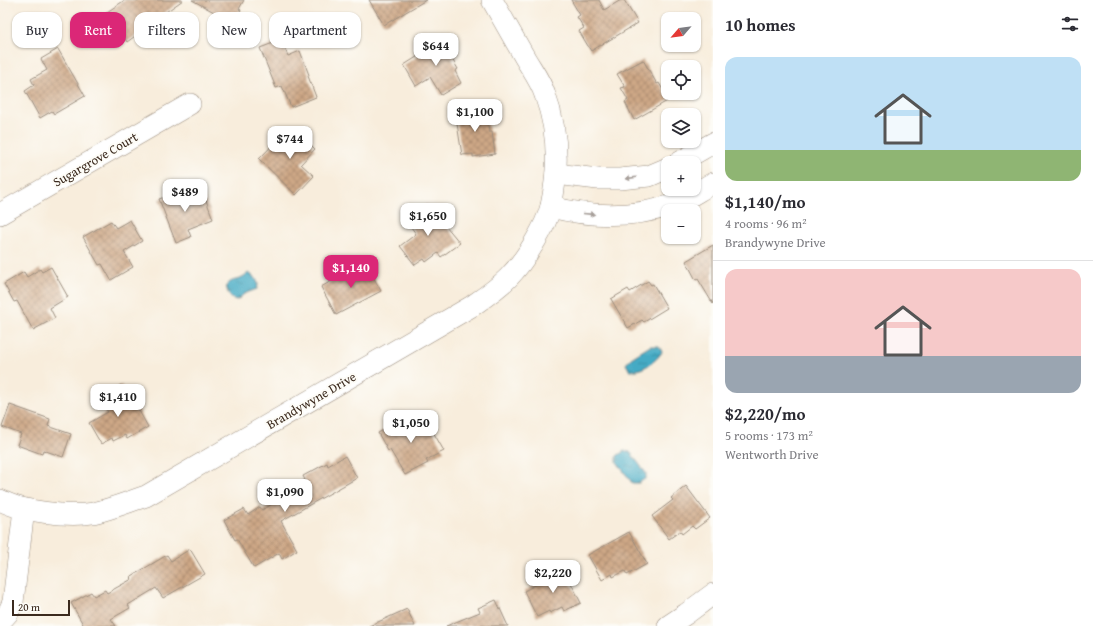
<!DOCTYPE html>
<meta charset="utf-8">
<style>
:root{--surface:#fff;--page:#f7f7f7;--text:#2b2b33;--muted:#7c7c81;--line:#e1e1e2;--accent:#db2777}
body{margin:0;font-family:"Gentium Book Plus",serif;background:var(--page);color:var(--text);height:100vh;display:flex;flex-direction:column;font-size:15px;white-space:nowrap}
*{box-sizing:border-box;margin:0}
p{font-size:13px;color:var(--muted)}
.icon{flex:none;width:22px;height:22px;fill:none;stroke:currentColor;stroke-width:2;stroke-linecap:round;stroke-linejoin:round}
.map{position:relative;flex:1;overflow:hidden}
.drawer{display:flex;flex-direction:column;background:var(--surface);width:380px}
.drawer>*{flex:none}
.banner{position:absolute;left:12px;top:12px;width:380px;height:36px;display:flex;gap:8px}
.needle{width:26px;rotate:242deg}
.tools{position:absolute;left:661px;top:12px;display:grid;gap:8px}
.tools a{display:grid;place-items:center;width:40px;height:40px;border-radius:8px;background:var(--surface);box-shadow:0 1px 3px #0004;font-size:20px}
.scale{position:absolute;left:12px;bottom:10px;width:58px;box-sizing:border-box;padding-left:4px;border:2px solid #3b2a1e;border-top:0;font-size:11px;line-height:14px;white-space:nowrap;color:#3b2a1e;-webkit-text-stroke:3px #fdfcf7;paint-order:stroke}
.price{position:absolute;translate:-50% -34px;padding:0 9px;border-radius:8px;background:#fff;color:#222;font-size:13px;line-height:26px;filter:drop-shadow(0 1px 2px #0008)}
.price::after{content:'';position:absolute;left:50%;top:24px;width:12px;height:9px;margin-left:-6px;background:inherit;clip-path:polygon(0 0,100% 0,50% 100%)}
.price.current{background:var(--accent);color:#fff}
ul{padding:0;list-style:none}
li{display:grid;align-content:center;gap:8px;height:212px;padding:0 12px}
li+li{border-top:1px solid var(--line)}
li span{display:grid;place-items:center;height:124px;border-radius:12px;color:#555}
li>.icon{margin-inline-start:auto}
span .icon{width:72px;height:72px;fill:#fffc;stroke-width:1}
li b{font-size:17px}
h2{display:flex;justify-content:space-between;align-items:center;height:48px;padding:0 12px;font-size:17px}
.pill{padding:0 14px;border-radius:12px;background:var(--surface);box-shadow:0 1px 3px #0004;font-size:14px;line-height:36px}
.pill.current{background:var(--accent);color:#fff}
main{display:flex;flex:1;min-height:0}
.map>svg:first-child{display:block}
.water{fill:url(#water-ripples);stroke:#406a71}
.building{fill:url(#building-cross-hatch)}
.lines{fill:none;stroke-linecap:round;stroke-linejoin:round}
.minor-casing{stroke:#9a8c7d;stroke-width:22}
.minor{stroke:#fff;stroke-width:21}
.oneway{fill:#a79f9a}
.labels{text-anchor:middle;stroke-width:4;stroke-linejoin:round;paint-order:stroke}
.street-label{font-size:13px;fill:#3b2a1e;stroke:#fdfcf7}
</style>
<main>
<div class="map">
<svg width="713" height="626" viewBox="0 0 713 626">
<defs>
<pattern id="water-ripples" width="26" height="14" patternUnits="userSpaceOnUse"><rect width="26" height="14" fill="#44aac4"/><path d="M2 4q2-2 4 0t4 0M15 11q2-2 4 0t4 0" fill="none" stroke="#3a8b9f"/></pattern>
<pattern id="building-cross-hatch" width="8" height="8" patternUnits="userSpaceOnUse"><rect width="8" height="8" fill="#cda786"/><path d="M0 0l8 8M0 8l8-8" fill="none" stroke="#a8886d"/></pattern>
</defs>
<rect width="100%" height="100%" fill="#fdfcf7"/>
<filter id="ink" filterUnits="userSpaceOnUse"><feTurbulence type="fractalNoise" baseFrequency=".025" numOctaves="2"/><feDisplacementMap in="SourceGraphic" scale="8" xChannelSelector="R" yChannelSelector="G"/><feConvolveMatrix kernelMatrix="1 2 1 2 8 2 1 2 1" color-interpolation-filters="sRGB"/></filter>
<filter id="wash" filterUnits="userSpaceOnUse"><feTurbulence type="fractalNoise" baseFrequency=".012" numOctaves="4" result="noise"/><feDisplacementMap in="SourceGraphic" scale="16" xChannelSelector="R" yChannelSelector="G"/><feGaussianBlur stdDeviation="0.9" result="paint"/><feColorMatrix in="noise" values="0 0 0 0 0 0 0 0 0 0 0 0 0 0 0 0 0 1.4 0 .05"/><feComposite in="paint" operator="in"/></filter>
<g filter="url(#wash)">
<rect width="100%" height="100%" fill="#f8eddc"/>
<g class="water">
<path d="M249,273C255,278 260,281 257,289L244,294L238,300C229,300 228,293 226,286C232,279 233,282 240,278C243,277 245,275 249,273Z"/>
<path d="M650,346H659L662,352C656,362 642,371 630,371L626,364L631,358Z"/>
<polygon points="624,451 630,452 646,473 646,478 639,483 632,483 617,462 617,456"/>
</g>
<g id="blocks">
<g class="building">
<polygon points="125,0 183,0 143,28 145,29 127,42 107,12"/>
<polygon points="192,0 244,0 239,9 241,10 230,29 210,18 214,12"/>
<polygon points="369,0 426,0 384,25"/>
<polygon points="571,0 599,0 604,10 621,0 624,0 638,23 591,51 579,31 584,28 577,17 580,15"/>
<polygon points="446,37 457,56 452,59 458,69 455,71 461,83 441,95 430,77 416,86 404,65 428,50 426,48"/>
<polygon points="281,40 288,56 300,51 309,75 308,76 316,97 291,107 282,86 276,88 260,48"/>
<polygon points="58,49 85,96 54,114 52,111 40,118 25,91 34,85 31,79 47,70 41,59"/>
<polygon points="643,60 657,84 659,83 669,100 634,120 625,102 628,100 621,88 625,87 617,74"/>
<polygon points="485,107 489,132 492,132 495,154 473,157 473,154 462,155 455,111"/>
<polygon points="291,126 315,149 301,164 314,176 296,195 259,159"/>
<polygon points="179,192 181,197 189,194 190,197 203,192 213,219 188,229 191,237 176,243 159,199"/>
<polygon points="427,204 445,227 446,226 460,243 441,257 438,253 426,262 424,259 415,265 400,246 416,234 406,220"/>
<polygon points="130,220 142,241 124,252 133,267 111,280 102,264 99,265 83,237 111,221 116,228"/>
<polygon points="713,245 713,304 698,279 696,280 686,261"/>
<polygon points="365,262 381,291 336,315 321,287"/>
<polygon points="51,267 68,297 50,308 55,318 33,330 17,301 14,302 4,284 24,272 27,277 40,269 42,272"/>
<polygon points="648,281 651,285 653,284 667,308 644,322 642,320 628,328 611,299 628,289 630,292"/>
<polygon points="121,385 136,410 138,409 148,427 127,439 125,435 113,441 112,438 101,444 89,423 108,412 99,398"/>
<polygon points="10,405 50,419 48,426 71,434 63,457 43,450 42,454 17,445 21,434 2,427"/>
<polygon points="424,416 444,451 426,460 428,463 405,475 390,450 388,451 378,433 398,422 401,426 411,421 412,423"/>
<polygon points="345,456 357,478 281,521 297,550 282,559 279,553 254,568 237,539 235,540 224,520 244,509 248,515 260,507 262,510 290,494 288,490 305,480 303,476 327,463 328,466"/>
<polygon points="686,486 710,518 695,529 692,526 682,534 680,531 669,539 652,516 673,500 671,498"/>
<polygon points="629,532 647,564 627,575 625,571 613,577 612,574 602,580 588,555"/>
<polygon points="190,549 205,574 163,598 156,588 128,605 130,608 111,619 116,626 84,626 71,603 91,592 94,596 105,590 107,593 132,579 130,577 167,555 171,561"/>
<polygon points="563,567 581,603 564,611 562,607 550,613 549,611 537,617 524,591 547,579 546,576"/>
<polygon points="496,600 508,626 446,626 480,612 478,608"/>
<polygon points="407,609 415,626 369,626"/>
</g>
</g>
</g>
<g filter="url(#ink)">
<use href="#blocks" fill-opacity="0" stroke="#9a8c7d" stroke-width="1"/>
<g class="lines">
<g class="minor-casing">
<g id="minor">
<polyline points="678,163 713,143"/>
<polyline points="556,174 598,179 620,179 649,176 668,168"/>
<path d="M551,207C590,217 633,218 672,205C685,201 701,189 713,183"/>
<polyline points="0,214 190,104"/>
<path d="M0,500C22,512 69,517 93,513C111,509 128,502 146,496L472,306C485,297 497,289 508,278C524,262 546,227 551,206C559,169 558,130 545,95C541,82 532,70 525,58C514,39 503,19 492,0"/>
<polyline points="0,622 8,613 13,602 24,509"/>
<polyline points="668,626 686,614 713,594"/>
</g>
</g>
<use href="#minor" class="minor"/>
</g>
<defs><path id="oneway-solid" d="M-6-.8H1V-3.2L6.5 0L1 3.2V.8H-6Z"/></defs>
<g class="oneway">
<use href="#oneway-solid" transform="translate(631 178) rotate(173)"/>
<use href="#oneway-solid" transform="translate(589 214) rotate(5)"/>
</g>
</g>
<g class="labels">
<g class="street-label">
<text transform="translate(95 159) rotate(-30)" y="5">Sugargrove Court</text>
<text transform="translate(311 400) rotate(-30)" y="5">Brandywyne Drive</text>
</g>
</g>
</svg>
<div class="tools">
<a><svg class="needle" viewBox="-14 -14 28 28"><path d="M0-13l5 13h-10z" fill="#e53935"/><path d="M0 13l5-13h-10z" fill="#7c7c81"/></svg></a>
<a><svg class="icon" aria-label="locate" viewBox="0 0 24 24"><circle cx="12" cy="12" r="6"/><path d="M12 2v4M12 18v4M2 12h4M18 12h4"/></svg></a>
<a><svg class="icon" aria-label="layers" viewBox="0 0 24 24"><path d="M12 4l9 5-9 5-9-5zM3 14l9 5 9-5"/></svg></a>
<a>+</a>
<a>−</a>
</div>
<div class="scale">20 m</div>
<b class="price" style="left:436px;top:67px">$644</b>
<b class="price" style="left:475px;top:133px">$1,100</b>
<b class="price" style="left:290px;top:160px">$744</b>
<b class="price" style="left:185px;top:213px">$489</b>
<b class="price" style="left:428px;top:237px">$1,650</b>
<b class="price current" style="left:351px;top:289px">$1,140</b>
<b class="price" style="left:118px;top:418px">$1,410</b>
<b class="price" style="left:411px;top:444px">$1,050</b>
<b class="price" style="left:285px;top:513px">$1,090</b>
<b class="price" style="left:553px;top:594px">$2,220</b>
<div class="banner">
<a class="pill">Buy</a>
<a class="pill current">Rent</a>
<a class="pill">Filters</a>
<a class="pill">New</a>
<a class="pill">Apartment</a>
</div>
</div>
<section class="drawer">
<h2>10 homes<svg class="icon" aria-label="filters" viewBox="0 0 24 24"><path d="M4 7h16M4 17h16"/><circle cx="9" cy="7" r="2"/><circle cx="15" cy="17" r="2"/></svg></h2>
<ul>
<li><span style="background:linear-gradient(#bfe0f5 75%,#8fb573 0)"><svg class="icon" aria-label="home" viewBox="0 0 24 24"><path d="M3 11l9-7 9 7M6 9v11h12V9"/></svg></span><div><b>$1,140/mo</b><p>4 rooms · 96 m²</p><p>Brandywyne Drive</p></div></li>
<li><span style="background:linear-gradient(#f6c9c9 70%,#9aa5b1 0)"><svg class="icon" aria-label="home" viewBox="0 0 24 24"><path d="M3 11l9-7 9 7M6 9v11h12V9"/></svg></span><div><b>$2,220/mo</b><p>5 rooms · 173 m²</p><p>Wentworth Drive</p></div></li>
</ul>
</section>
</main>
